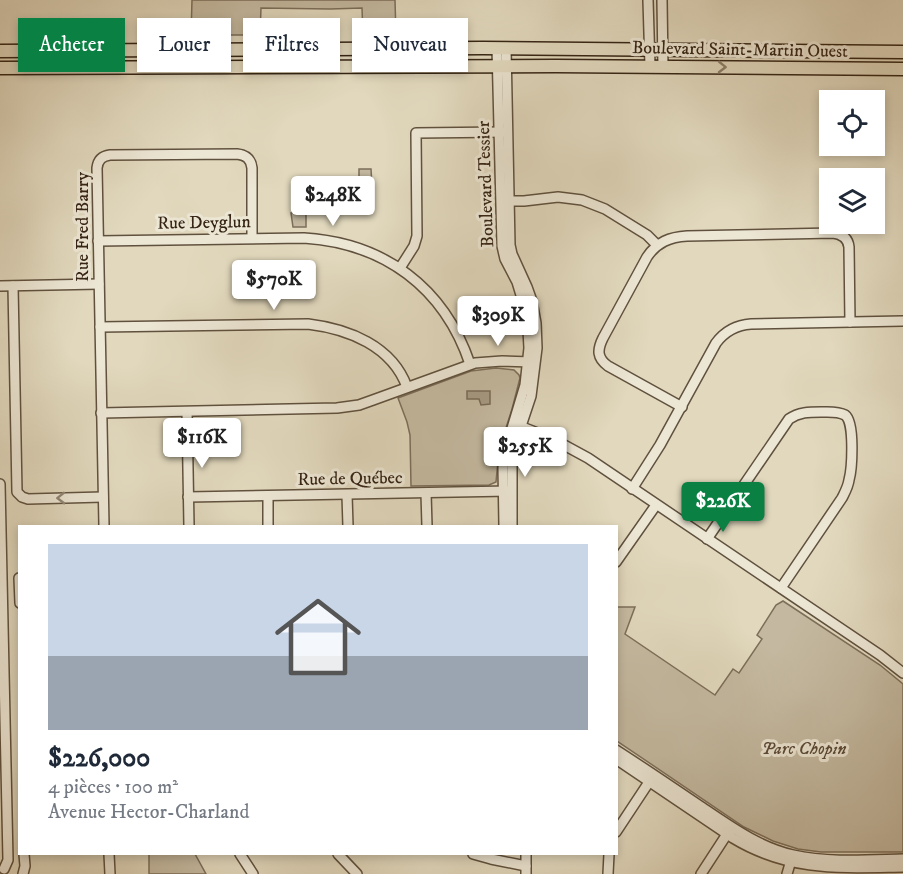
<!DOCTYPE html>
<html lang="fr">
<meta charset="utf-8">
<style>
:root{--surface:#fff;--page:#f6f6f7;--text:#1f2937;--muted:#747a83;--accent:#0b8043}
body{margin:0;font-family:"IM FELL DW Pica",serif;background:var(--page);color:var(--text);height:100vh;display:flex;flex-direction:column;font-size:22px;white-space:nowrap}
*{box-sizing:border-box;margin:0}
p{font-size:20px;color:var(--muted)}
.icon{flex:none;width:33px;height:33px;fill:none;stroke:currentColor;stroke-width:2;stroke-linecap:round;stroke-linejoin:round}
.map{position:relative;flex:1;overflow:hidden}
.side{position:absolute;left:18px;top:525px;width:600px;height:330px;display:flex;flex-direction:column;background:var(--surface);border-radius:0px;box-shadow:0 3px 9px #0003}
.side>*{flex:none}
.hud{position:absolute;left:18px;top:18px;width:600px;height:54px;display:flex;gap:12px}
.buttons{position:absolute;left:819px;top:90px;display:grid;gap:12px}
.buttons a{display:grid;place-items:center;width:66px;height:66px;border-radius:0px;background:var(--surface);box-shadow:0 3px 9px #0003;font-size:30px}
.price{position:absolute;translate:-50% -51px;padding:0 14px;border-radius:6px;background:#fff;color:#222;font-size:20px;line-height:39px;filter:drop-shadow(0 2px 3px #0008)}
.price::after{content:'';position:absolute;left:50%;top:36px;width:18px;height:14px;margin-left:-9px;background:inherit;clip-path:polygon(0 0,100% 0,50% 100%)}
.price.selected{background:var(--accent);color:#fff}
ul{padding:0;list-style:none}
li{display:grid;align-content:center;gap:12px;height:318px;padding:0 30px}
li span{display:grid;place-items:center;height:186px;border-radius:0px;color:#555}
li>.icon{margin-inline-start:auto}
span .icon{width:108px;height:108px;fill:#fffc;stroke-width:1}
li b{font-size:26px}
.pill{padding:0 21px;border-radius:0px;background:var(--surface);box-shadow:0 3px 9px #0003;font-size:21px;line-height:54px}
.pill.selected{background:var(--accent);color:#fff}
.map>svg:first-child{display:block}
.green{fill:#c4b9a0;stroke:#7c6e5a;stroke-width:1.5}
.water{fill:#a79b84;stroke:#796b57;stroke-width:1.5}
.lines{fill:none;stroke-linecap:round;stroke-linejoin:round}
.minor-casing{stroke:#60513e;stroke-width:12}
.major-casing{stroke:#352414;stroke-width:15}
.minor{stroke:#ece6d4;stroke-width:9}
.major{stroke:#e1d8bd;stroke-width:12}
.oneway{stroke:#8b7e68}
.oneway2{stroke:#908574}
.labels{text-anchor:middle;stroke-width:6;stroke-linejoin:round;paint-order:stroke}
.street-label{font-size:18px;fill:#352414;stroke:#ece6d4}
.park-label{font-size:18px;font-style:italic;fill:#594937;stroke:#ece6d4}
</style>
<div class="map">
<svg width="903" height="874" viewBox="0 0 903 874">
<rect width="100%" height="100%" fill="#e1d8bd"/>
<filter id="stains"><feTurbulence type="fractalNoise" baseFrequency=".00333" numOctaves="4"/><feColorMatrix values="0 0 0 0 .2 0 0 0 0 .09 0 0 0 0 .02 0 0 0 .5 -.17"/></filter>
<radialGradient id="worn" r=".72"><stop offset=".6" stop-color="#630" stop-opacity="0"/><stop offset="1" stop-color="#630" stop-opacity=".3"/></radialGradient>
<g class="green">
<polygon points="192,0 395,0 396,36 363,35 362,8 330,9 261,8 260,35 191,35"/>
<polygon points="359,169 371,169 372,186 359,186"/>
<polygon points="291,213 306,213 306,227 293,227"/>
<polygon points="496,368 514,370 519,375 520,378 512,409 499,450 496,482 489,485 411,486 410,435 407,422 398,398 471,371"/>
<polygon points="783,601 880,665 903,684 903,852 821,852 798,849 773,841 744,827 617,741 617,607 635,607 625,634 715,695 733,669 739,673 762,639 757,635 776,605"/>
<polygon points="149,854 195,854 206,874 149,874"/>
</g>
<polygon class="water" points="490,391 490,404 481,405 479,399 467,399 467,391"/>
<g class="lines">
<g class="minor-casing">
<g id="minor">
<polyline points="648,0 650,66"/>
<polyline points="662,0 663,67"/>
<polyline points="497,48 502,246 505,259 517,282 524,305 528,330 529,348 525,385 504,455 503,468 504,526"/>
<polyline points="506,48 510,245 512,254 527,287 532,301 536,323 537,348 531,396 516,441 512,461 512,526"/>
<polyline points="502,201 524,201 558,197 582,200 605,209 647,235 657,245"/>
<path d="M98,241L304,238C384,243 444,287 470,364"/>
<polyline points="400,268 414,246 417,236 416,133 505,132"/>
<polyline points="0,286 99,284"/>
<polyline points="13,286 17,492 22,497 28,499 103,497"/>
<path d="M100,327L308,324C349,329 392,346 407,387"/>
<path d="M682,407L608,366C597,358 597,350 603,338L647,257C657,242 670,237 687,236L833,233C842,234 848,238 849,247L850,322"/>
<polyline points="187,412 189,526"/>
<polyline points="101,413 337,408 359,405 373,400 475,363 502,361 532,362"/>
<polyline points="517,425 553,439 588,458 880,655 903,673"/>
<polyline points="0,484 8,860 4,869"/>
<path d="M632,489L660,445L716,343C725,331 736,325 751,324L903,321"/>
<polyline points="426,493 427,526"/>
<polyline points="347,495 348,526"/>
<polyline points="268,496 268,526"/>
<polyline points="188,497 509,491"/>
<path d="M104,526L97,168C98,160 102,156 110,155L237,154C246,155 251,159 252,168V238"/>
<path d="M707,539L789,419C799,412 809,412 821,412C828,412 838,411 845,415C855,422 852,469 849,480C848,487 845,492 842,498L781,588"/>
<polyline points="616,562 656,505"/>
<polyline points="19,578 20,603"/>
<path d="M616,750C644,768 672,787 700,806C730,826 758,847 793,855C829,863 867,860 903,859"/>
<path d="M616,759L733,838C789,872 841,868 903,867"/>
<polyline points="616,832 653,776"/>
<polyline points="109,854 110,874"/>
<polyline points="240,854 253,874"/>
<polyline points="338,854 357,874"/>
<polyline points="473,854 491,859 526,866"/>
<polyline points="526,854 526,874"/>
<polyline points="23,874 25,866 24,854"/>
<polyline points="608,874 609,854"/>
<polyline points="701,874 729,831"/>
<polyline points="787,874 792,857"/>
</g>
</g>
<g class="major-casing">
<g id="major">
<polyline points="0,51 483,48 903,52"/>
<polyline points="0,68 556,66 903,69"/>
</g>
</g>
<use href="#minor" class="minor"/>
<use href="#major" class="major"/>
</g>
<defs><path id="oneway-chevron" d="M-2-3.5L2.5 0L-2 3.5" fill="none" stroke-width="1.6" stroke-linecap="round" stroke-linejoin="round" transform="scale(1.5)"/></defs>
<use class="oneway" href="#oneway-chevron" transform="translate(722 67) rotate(1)"/>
<use class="oneway2" href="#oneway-chevron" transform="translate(61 498) rotate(179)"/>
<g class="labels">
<g class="street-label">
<text transform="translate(740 49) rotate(1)" y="6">Boulevard Saint-Martin Ouest</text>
<text transform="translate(485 184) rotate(-92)" y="6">Boulevard Tessier</text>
<text transform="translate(204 222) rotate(-1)" y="6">Rue Deyglun</text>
<text transform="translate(82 227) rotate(-90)" y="6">Rue Fred Barry</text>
<text transform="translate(350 478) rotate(-1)" y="6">Rue de Québec</text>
</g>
<g class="park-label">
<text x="804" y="754">Parc Chopin</text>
</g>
</g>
<rect width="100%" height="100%" filter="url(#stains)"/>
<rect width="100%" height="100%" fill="url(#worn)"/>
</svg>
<div class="buttons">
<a><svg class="icon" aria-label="locate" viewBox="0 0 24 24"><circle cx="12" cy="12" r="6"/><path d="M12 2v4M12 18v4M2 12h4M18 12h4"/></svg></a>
<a><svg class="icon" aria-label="layers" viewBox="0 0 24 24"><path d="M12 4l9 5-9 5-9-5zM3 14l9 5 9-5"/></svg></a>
</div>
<b class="price" style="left:333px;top:227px">$248K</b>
<b class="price" style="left:274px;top:311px">$570K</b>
<b class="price" style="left:498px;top:347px">$309K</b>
<b class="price" style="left:202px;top:469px">$116K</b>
<b class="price" style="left:525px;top:478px">$255K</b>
<b class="price selected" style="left:723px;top:533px">$226K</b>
<div class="hud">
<a class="pill selected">Acheter</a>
<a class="pill">Louer</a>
<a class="pill">Filtres</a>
<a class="pill">Nouveau</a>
</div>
<section class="side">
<ul>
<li><span style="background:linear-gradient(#c9d6e8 60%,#9aa5b1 0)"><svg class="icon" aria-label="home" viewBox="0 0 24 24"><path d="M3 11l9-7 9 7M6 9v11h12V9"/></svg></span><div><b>$226,000</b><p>4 pièces · 100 m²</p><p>Avenue Hector-Charland</p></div></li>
</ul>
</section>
</div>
